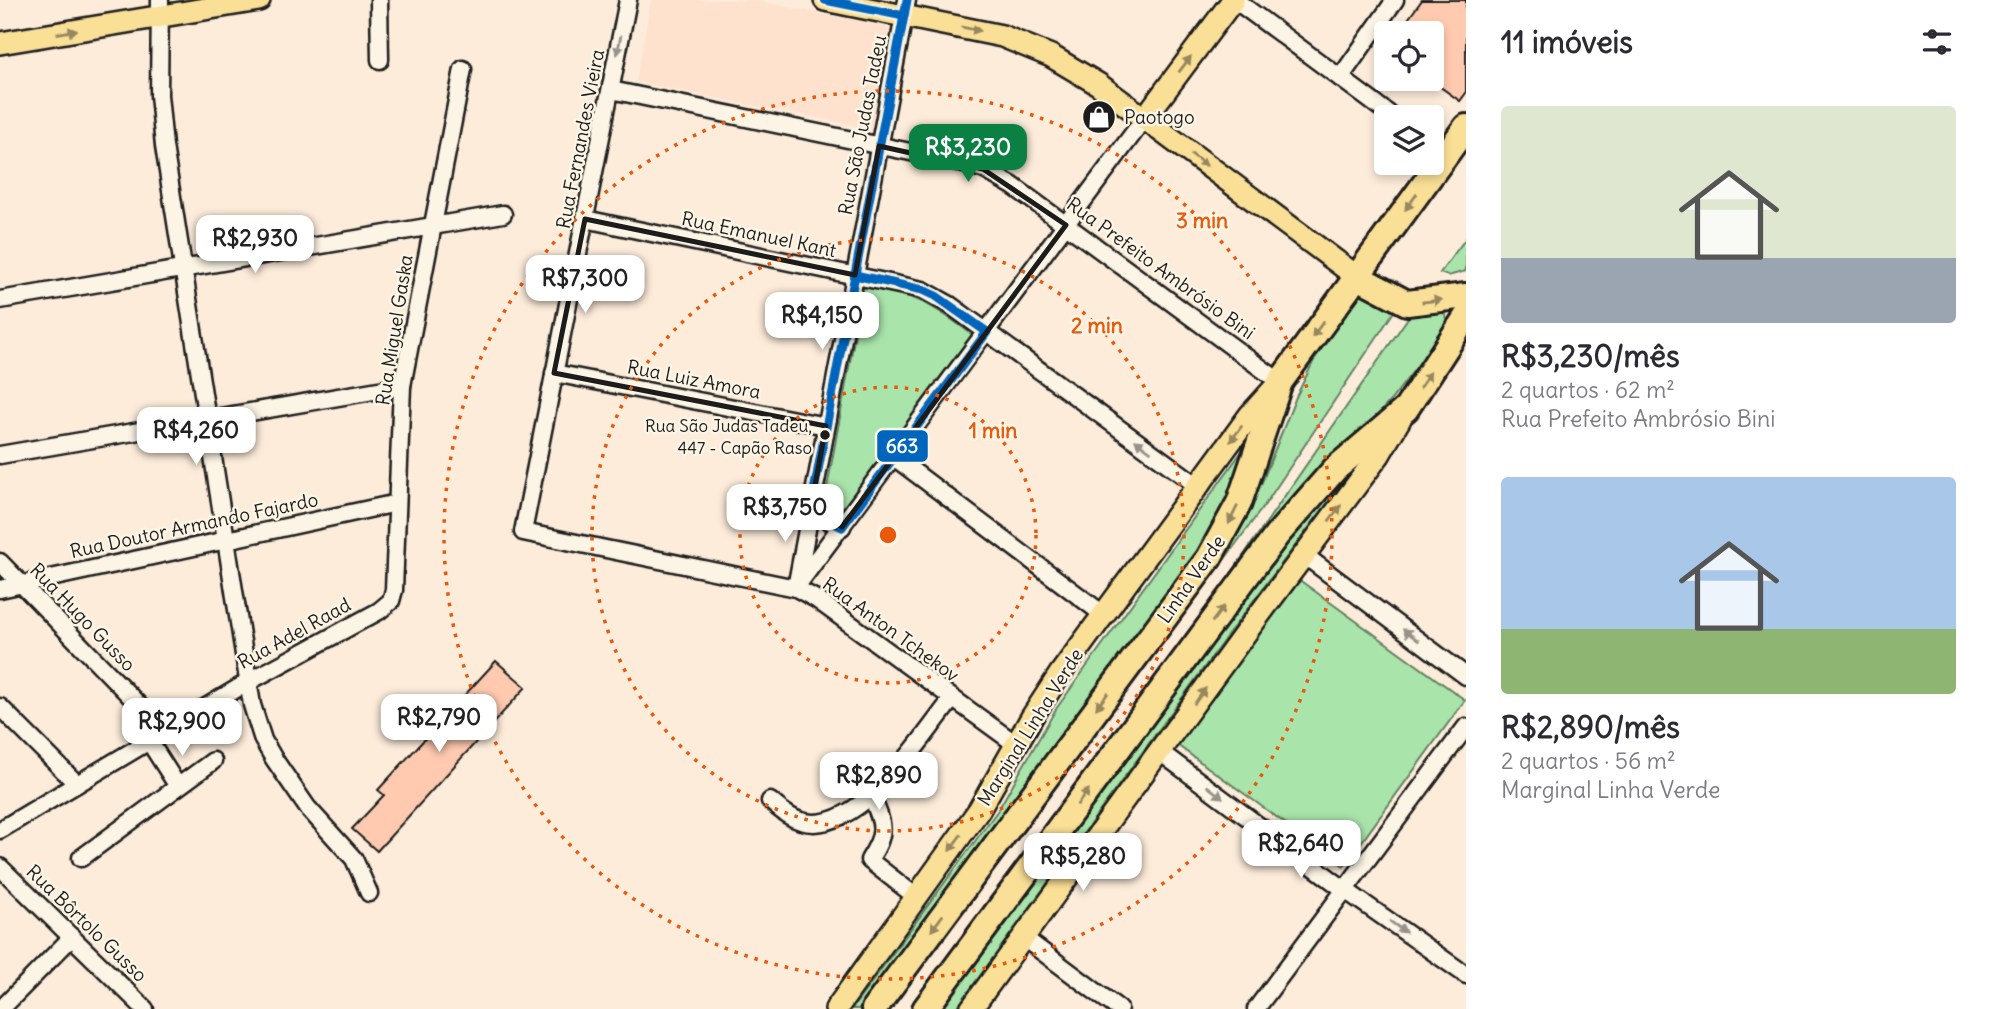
<!DOCTYPE html>
<html lang="pt">
<meta charset="utf-8">
<style>
:root{--surface:#fff;--page:#f2f2f3;--text:#2b2b33;--muted:#7c7c81;--accent:#0b8043}
body{margin:0;font-family:Delius,sans-serif;background:var(--page);color:var(--text);height:100vh;display:flex;flex-direction:column;font-size:26px;white-space:nowrap}
*{box-sizing:border-box;margin:0}
p{font-size:23px;color:var(--muted)}
.icon{flex:none;width:38px;height:38px;fill:none;stroke:currentColor;stroke-width:2;stroke-linecap:round;stroke-linejoin:round}
.map{position:relative;flex:1;overflow:hidden}
.panel{display:flex;flex-direction:column;background:var(--surface);width:525px}
.panel>*{flex:none}
.tools{position:absolute;left:1374px;top:21px;display:grid;gap:14px}
.tools a{display:grid;place-items:center;width:70px;height:70px;border-radius:7px;background:var(--surface);box-shadow:0 4px 10px #0003;font-size:35px}
.price{position:absolute;translate:-50% -60px;padding:0 16px;border-radius:14px;background:#fff;color:#222;font-size:23px;line-height:46px;filter:drop-shadow(0 2px 4px #0008)}
.price::after{content:'';position:absolute;left:50%;top:42px;width:21px;height:16px;margin-left:-10px;background:inherit;clip-path:polygon(0 0,100% 0,50% 100%)}
.price.active{background:var(--accent);color:#fff}
ul{padding:0;list-style:none}
li{display:grid;align-content:center;gap:14px;height:371px;padding:0 35px}
li span{display:grid;place-items:center;height:217px;border-radius:7px;color:#555}
li>.icon{margin-inline-start:auto}
span .icon{width:126px;height:126px;fill:#fffc;stroke-width:1}
li b{font-size:30px}
h2{display:flex;justify-content:space-between;align-items:center;height:84px;padding:0 35px;font-size:30px}
main{display:flex;flex:1;min-height:0}
.map>svg:first-child{display:block}
.built{fill:#fee2cd}
.green{fill:#a9e4aa;stroke:#628063;stroke-width:2}
.building{fill:#ffcab0;stroke:#1c1c1c;stroke-width:2}
.lines{fill:none;stroke-linecap:round;stroke-linejoin:round}
.minor-casing{stroke:#1c1c1c;stroke-width:21}
.major-casing{stroke:#1c1c1c;stroke-width:26}
.highway-casing{stroke:#1c1c1c;stroke-width:30}
.minor{stroke:#fcf5e5;stroke-width:16}
.major{stroke:#fadf96;stroke-width:21}
.highway{stroke:#fadf96;stroke-width:24}
.bus-1-casing{stroke:#fcf5e5;stroke-width:14}
.bus-1{stroke:#0065bd;stroke-width:9}
.oneway{fill:#96875f}
.oneway2{fill:#97938b}
.marked{fill:none;stroke:#1c1c1c;stroke-width:5;stroke-linejoin:round}
.ring{fill:none;stroke:#e8590c;stroke-width:3.5;stroke-dasharray:3.5 7}
.bus-dot{fill:#1c1c1c;stroke:#fcf5e5;stroke-width:2.5}
.labels{text-anchor:middle;stroke-width:5;stroke-linejoin:round;paint-order:stroke}
.bus-label{font-size:17px;fill:#1c1c1c;stroke:#fcf5e5;text-anchor:end}
.poi-label{font-size:19px;fill:#1c1c1c;stroke:#fcf5e5;text-anchor:start}
.street-label{font-size:19px;fill:#1c1c1c;stroke:#fcf5e5}
.centre{fill:#e8590c;stroke:#fcf5e5;stroke-width:3.5}
.ring-label{font-size:21px;text-anchor:middle;font-weight:bold;fill:#e8590c;stroke:#fcf5e5;stroke-width:5;stroke-linejoin:round;paint-order:stroke}
.line-badge{stroke:#fcf5e5;stroke-width:2.5}
.badge-label{font-size:19px;text-anchor:middle;font-weight:bold;fill:#fff}
</style>
<main>
<div class="map">
<svg width="1466" height="1009" viewBox="0 0 1466 1009">
<rect width="100%" height="100%" fill="#fdecda"/>
<filter id="ink" filterUnits="userSpaceOnUse"><feTurbulence type="fractalNoise" baseFrequency=".0143" numOctaves="2"/><feDisplacementMap in="SourceGraphic" scale="14" xChannelSelector="R" yChannelSelector="G"/><feConvolveMatrix kernelMatrix="1 2 1 2 8 2 1 2 1" color-interpolation-filters="sRGB"/></filter>
<g filter="url(#ink)">
<polygon class="built" points="651,0 753,0 891,28 871,129 636,82"/>
<g class="green">
<polygon points="1466,238 1466,271 1448,276 1440,273"/>
<path d="M864,285C916,296 932,303 974,336L843,510L825,499Z"/>
<polygon points="1359,290 1397,307 1266,503 1219,567 1216,565 1238,529 1262,482 1296,397 1319,350"/>
<polygon points="1412,312 1445,313 1447,327 1391,400 1233,577 1230,575"/>
<polygon points="1263,422 1255,448 1201,551 866,1009 852,1009 998,810 1056,709"/>
<polygon points="1348,476 1232,629 956,1009 943,1009 1093,800 1290,537"/>
<polygon points="1298,579 1465,700 1344,866 1177,745"/>
</g>
<g class="building">
<polygon points="1422,0 1466,0 1466,93 1460,101 1432,81 1432,33 1398,33"/>
<polygon points="496,661 526,687 377,851 352,829 384,795 378,790"/>
</g>
<g class="lines">
<g class="minor-casing">
<g id="minor">
<polyline points="160,0 159,95 164,146 252,705 263,740 274,759 307,807 354,859 369,893"/>
<polyline points="379,0 380,60"/>
<polyline points="628,0 523,532 796,588 816,599 1017,745"/>
<polyline points="1235,0 1393,117"/>
<polyline points="1340,78 1395,0"/>
<polyline points="611,90 949,160 983,169 1013,186 1280,382"/>
<polyline points="585,219 923,290 950,305 1198,486"/>
<polyline points="0,300 503,214"/>
<polyline points="554,373 826,426"/>
<polyline points="0,455 402,386"/>
<polyline points="894,457 1104,615"/>
<polyline points="811,507 820,516 842,527"/>
<polyline points="1304,555 1466,676"/>
<polyline points="0,562 165,732"/>
<polyline points="799,583 1144,119"/>
<polyline points="796,588 907,0"/>
<polyline points="0,589 397,503"/>
<polyline points="0,707 77,784"/>
<polyline points="149,741 177,785"/>
<polyline points="1160,752 1345,890 1466,975"/>
<path d="M871,795C884,826 887,832 869,860L915,896"/>
<path d="M770,801C780,809 789,818 801,821C858,838 923,736 952,699"/>
<polyline points="0,830 248,682 379,611 391,601 394,590 402,386 463,69"/>
<polyline points="81,858 213,761"/>
<polyline points="0,867 145,1009"/>
<polyline points="1024,938 1119,1009"/>
<polyline points="1,1009 72,937"/>
<polyline points="1256,1009 1466,727"/>
</g>
</g>
<g class="major-casing">
<g id="major">
<polyline points="825,0 1002,36 1051,56 1098,84 1356,276"/>
<polyline points="0,43 259,0"/>
<polyline points="1144,119 1233,0"/>
<polyline points="836,1009 979,810 1032,717 1060,674 1250,415 1279,383"/>
<polyline points="971,1009 1247,631 1379,455 1400,419"/>
</g>
</g>
<g class="highway-casing">
<g id="highway">
<polyline points="1356,276 1407,303 1466,296"/>
<polyline points="874,1009 1209,558 1239,503 1280,382 1466,127"/>
<polyline points="925,1009 1277,535 1335,469 1406,409 1466,317"/>
</g>
</g>
<use href="#minor" class="minor"/>
<use href="#major" class="major"/>
<use href="#highway" class="highway"/>
<g class="bus-1-casing">
<g id="bus-1">
<polyline points="825,0 904,16"/>
<polyline points="855,275 923,290 936,296 987,332 842,527 820,516 811,507 907,0"/>
</g>
</g>
<use href="#bus-1" class="bus-1"/>
</g>
<defs><path id="oneway-solid" d="M-6-.8H1V-3.2L6.5 0L1 3.2V.8H-6Z" transform="scale(1.75)"/></defs>
<g class="oneway">
<use href="#oneway-solid" transform="translate(971 29) rotate(12)"/>
<use href="#oneway-solid" transform="translate(67 32) rotate(-9)"/>
<use href="#oneway-solid" transform="translate(1185 64) rotate(-53)"/>
<use href="#oneway-solid" transform="translate(1199 160) rotate(37)"/>
<use href="#oneway-solid" transform="translate(1411 202) rotate(126)"/>
<use href="#oneway-solid" transform="translate(1432 301) rotate(-6)"/>
<use href="#oneway-solid" transform="translate(1318 329) rotate(126)"/>
<use href="#oneway-solid" transform="translate(1425 380) rotate(-57)"/>
<use href="#oneway-solid" transform="translate(1236 434) rotate(126)"/>
<use href="#oneway-solid" transform="translate(1335 513) rotate(-53)"/>
<use href="#oneway-solid" transform="translate(1233 515) rotate(116)"/>
<use href="#oneway-solid" transform="translate(1218 614) rotate(-53)"/>
<use href="#oneway-solid" transform="translate(1200 696) rotate(-54)"/>
<use href="#oneway-solid" transform="translate(1102 701) rotate(127)"/>
<use href="#oneway-solid" transform="translate(1083 797) rotate(-53)"/>
<use href="#oneway-solid" transform="translate(955 843) rotate(126)"/>
<use href="#oneway-solid" transform="translate(937 923) rotate(126)"/>
</g>
<g class="oneway2">
<use href="#oneway-solid" transform="translate(619 45) rotate(101)"/>
<use href="#oneway-solid" transform="translate(1143 446) rotate(-144)"/>
<use href="#oneway-solid" transform="translate(1411 635) rotate(-143)"/>
<use href="#oneway-solid" transform="translate(1215 792) rotate(37)"/>
<use href="#oneway-solid" transform="translate(1398 927) rotate(35)"/>
</g>
</g>
<path class="marked" d="M879,146L983,169L1066,225L842,527L811,507L826,426L554,373L585,219L855,275Z"/>
<g class="ring">
<circle cx="888" cy="535" r="148"/>
<circle cx="888" cy="535" r="296"/>
<circle cx="888" cy="535" r="444"/>
</g>
<defs>
<g id="shop-disc" transform="scale(1.75)"><circle r="9.5" fill="#1c1c1c" stroke="#fcf5e5"/><path d="M-5-2.5h2.3a2.7 3.5 0 0 1 5.4 0H5L5.5 6h-11ZM-1.5-2.5h3a1.5 2.3 0 0 0-3 0Z" fill="#fff"/></g>
</defs>
<g fill-rule="evenodd">
<use href="#shop-disc" x="1099" y="117"/>
</g>
<circle class="bus-dot" cx="825" cy="435" r="6"/>
<g class="labels">
<g class="bus-label">
<text x="812" y="432">Rua São Judas Tadeu,<tspan x="812" dy="22">447 - Capão Raso</tspan></text>
</g>
<g class="poi-label">
<text x="1124" y="124">Paotogo</text>
</g>
<g class="street-label">
<text transform="translate(862 125) rotate(-79)" y="7">Rua São Judas Tadeu</text>
<text transform="translate(580 139) rotate(-79)" y="7">Rua Fernandes Vieira</text>
<text transform="translate(759 234) rotate(12)" y="7">Rua Emanuel Kant</text>
<text transform="translate(1161 268) rotate(36)" y="7">Rua Prefeito Ambrósio Bini</text>
<text transform="translate(394 330) rotate(-81)" y="7">Rua Miguel Gaska</text>
<text transform="translate(694 379) rotate(11)" y="7">Rua Luiz Amora</text>
<text transform="translate(194 525) rotate(-12)" y="7">Rua Doutor Armando Fajardo</text>
<text transform="translate(1191 579) rotate(-55)" y="7">Linha Verde</text>
<text transform="translate(83 617) rotate(46)" y="7">Rua Hugo Gusso</text>
<text transform="translate(891 629) rotate(36)" y="7">Rua Anton Tchekov</text>
<text transform="translate(294 633) rotate(-29)" y="7">Rua Adel Raad</text>
<text transform="translate(1030 727) rotate(-58)" y="7">Marginal Linha Verde</text>
<text transform="translate(87 923) rotate(44)" y="7">Rua Bôrtolo Gusso</text>
</g>
</g>
<circle cx="888" cy="535" r="10" class="centre"/>
<g class="ring-label">
<text x="1202" y="228">3 min</text>
<text x="1097" y="333">2 min</text>
<text x="993" y="438">1 min</text>
</g>
<rect class="line-badge" x="876" y="429" width="53" height="34" rx="7" fill="#0065bd"/>
<g class="badge-label">
<text x="902" y="453">663</text>
</g>
</svg>
<div class="tools">
<a><svg class="icon" aria-label="locate" viewBox="0 0 24 24"><circle cx="12" cy="12" r="6"/><path d="M12 2v4M12 18v4M2 12h4M18 12h4"/></svg></a>
<a><svg class="icon" aria-label="layers" viewBox="0 0 24 24"><path d="M12 4l9 5-9 5-9-5zM3 14l9 5 9-5"/></svg></a>
</div>
<b class="price active" style="left:968px;top:184px">R$3,230</b>
<b class="price" style="left:255px;top:275px">R$2,930</b>
<b class="price" style="left:585px;top:315px">R$7,300</b>
<b class="price" style="left:822px;top:352px">R$4,150</b>
<b class="price" style="left:196px;top:467px">R$4,260</b>
<b class="price" style="left:785px;top:544px">R$3,750</b>
<b class="price" style="left:439px;top:754px">R$2,790</b>
<b class="price" style="left:182px;top:758px">R$2,900</b>
<b class="price" style="left:879px;top:812px">R$2,890</b>
<b class="price" style="left:1301px;top:880px">R$2,640</b>
<b class="price" style="left:1083px;top:893px">R$5,280</b>
</div>
<section class="panel">
<h2>11 imóveis<svg class="icon" aria-label="filters" viewBox="0 0 24 24"><path d="M4 7h16M4 17h16"/><circle cx="9" cy="7" r="2"/><circle cx="15" cy="17" r="2"/></svg></h2>
<ul>
<li><span style="background:linear-gradient(#dfe7d0 70%,#9aa5b1 0)"><svg class="icon" aria-label="home" viewBox="0 0 24 24"><path d="M3 11l9-7 9 7M6 9v11h12V9"/></svg></span><div><b>R$3,230/mês</b><p>2 quartos · 62 m²</p><p>Rua Prefeito Ambrósio Bini</p></div></li>
<li><span style="background:linear-gradient(#a9c7e8 70%,#8fb573 0)"><svg class="icon" aria-label="home" viewBox="0 0 24 24"><path d="M3 11l9-7 9 7M6 9v11h12V9"/></svg></span><div><b>R$2,890/mês</b><p>2 quartos · 56 m²</p><p>Marginal Linha Verde</p></div></li>
</ul>
</section>
</main>
